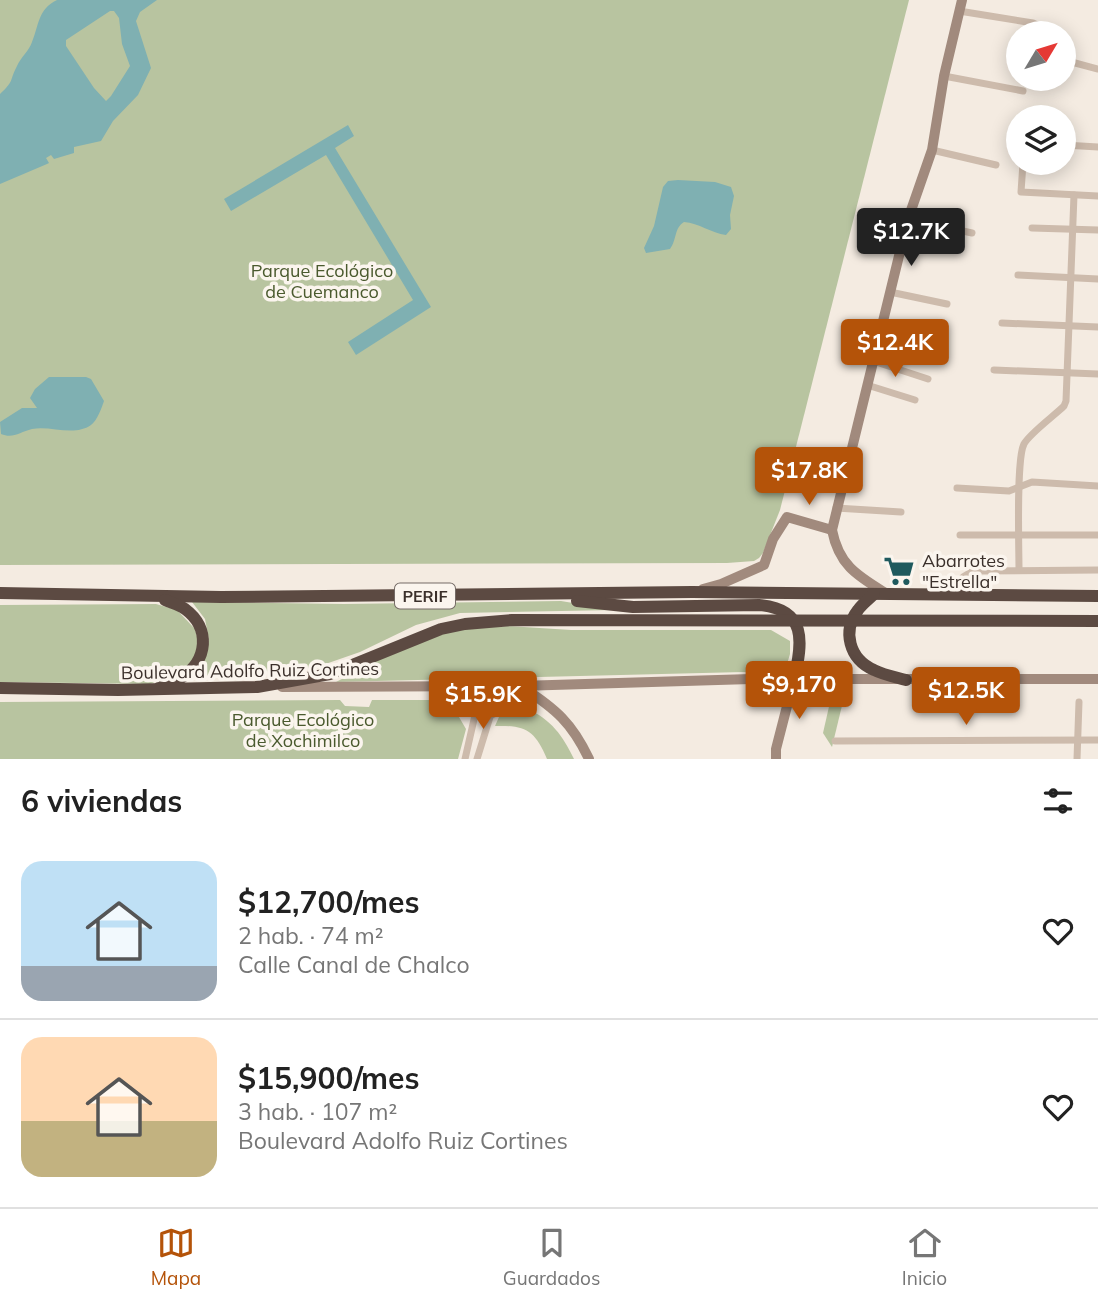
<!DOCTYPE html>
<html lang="es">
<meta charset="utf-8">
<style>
:root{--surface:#fff;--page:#f2f2f2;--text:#222;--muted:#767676;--line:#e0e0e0;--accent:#b45309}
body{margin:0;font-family:Mulish,sans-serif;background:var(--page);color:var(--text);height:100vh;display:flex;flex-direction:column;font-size:26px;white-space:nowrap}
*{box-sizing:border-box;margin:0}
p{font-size:23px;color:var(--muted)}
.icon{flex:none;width:38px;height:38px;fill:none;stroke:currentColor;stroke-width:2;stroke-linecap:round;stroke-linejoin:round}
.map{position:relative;height:759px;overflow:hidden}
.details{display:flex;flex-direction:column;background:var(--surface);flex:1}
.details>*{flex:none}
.needle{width:46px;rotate:52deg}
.tools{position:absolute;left:1006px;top:21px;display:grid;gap:14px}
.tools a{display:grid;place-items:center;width:70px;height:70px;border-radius:50%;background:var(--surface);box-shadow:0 4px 18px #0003;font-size:35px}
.price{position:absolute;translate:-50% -60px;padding:0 16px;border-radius:7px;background:var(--accent);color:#fff;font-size:23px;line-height:46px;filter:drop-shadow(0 2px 4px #0008)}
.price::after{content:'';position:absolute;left:50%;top:42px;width:21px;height:16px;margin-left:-10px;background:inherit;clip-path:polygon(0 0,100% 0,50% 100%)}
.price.on{background:#222;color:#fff}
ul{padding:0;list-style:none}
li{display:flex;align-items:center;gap:21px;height:175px;padding:0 21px}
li+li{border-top:2px solid var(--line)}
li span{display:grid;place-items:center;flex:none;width:196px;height:140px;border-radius:21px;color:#555}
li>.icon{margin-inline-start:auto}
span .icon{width:84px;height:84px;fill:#fffc;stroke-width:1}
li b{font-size:30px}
h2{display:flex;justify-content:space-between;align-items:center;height:84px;padding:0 21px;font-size:30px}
.dock{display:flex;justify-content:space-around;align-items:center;height:98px;border-top:2px solid var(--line);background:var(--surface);font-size:19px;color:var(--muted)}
.dock a{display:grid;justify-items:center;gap:4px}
.dock .on{color:var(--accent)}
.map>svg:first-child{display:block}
.green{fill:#b8c4a0}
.water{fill:#7fb0b2;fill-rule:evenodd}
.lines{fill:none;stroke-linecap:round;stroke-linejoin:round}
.street{stroke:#cdbbac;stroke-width:7}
.secondary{stroke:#a18a7d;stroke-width:10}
.highway{stroke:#5c4a42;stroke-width:12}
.labels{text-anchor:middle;stroke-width:7;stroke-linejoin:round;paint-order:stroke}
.shield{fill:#fbf5ee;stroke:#756b66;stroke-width:2}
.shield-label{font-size:16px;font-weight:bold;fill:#3b302b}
.park-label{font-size:18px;fill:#4a5a2e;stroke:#fbf5ee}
.poi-label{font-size:18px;fill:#3b302b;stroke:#fbf5ee;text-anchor:start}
.street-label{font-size:18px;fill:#3b302b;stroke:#fbf5ee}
</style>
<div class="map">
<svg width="1098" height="759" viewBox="0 0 1098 759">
<rect width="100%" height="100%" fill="#f4ebe1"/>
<g class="green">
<polygon points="0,0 909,0 780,510 763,553 759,558 754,561 727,563 0,565"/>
<polygon points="561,601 615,610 460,613 416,625 360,652 314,668 187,677 209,640 205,619 192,602 344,604"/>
<polygon points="156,604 177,610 195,629 200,648 194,663 150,684 0,682 0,605"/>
<polygon points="508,626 571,630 771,630 790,641 790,654 785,671 336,682 398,650 457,629"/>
<polygon points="833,689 846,689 832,747 823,733"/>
<polygon points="468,695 508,697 498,706 469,704 466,698"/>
<polygon points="340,700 345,706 369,707 372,700 449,700 466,729 458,759 0,759 0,702"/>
<path d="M527,709C551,719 563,736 574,759H547C535,730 525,725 495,726L499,717L510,711Z"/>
</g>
<g class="water">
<path d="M57,0H157L140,12L136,21L151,68L138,95L113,121L101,141L74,147V153L54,159L51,155L46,158L49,163L47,164L0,184V94C15,80 9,81 17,66C21,57 29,51 32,42C39,25 38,9 57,0ZM110,11H114L119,18L122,44L130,66L111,96L106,101L94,88L66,46V40Z"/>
<polygon points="348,125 354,136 335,148 431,307 356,355 348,342 413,300 326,155 231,211 224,199"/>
<path d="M678,180L715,182L731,187L734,196L730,215L731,229L726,235C711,233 699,223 684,222C674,228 677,240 670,249L646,253L644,248L654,226L663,187L668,181Z"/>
<path d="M49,377H86L91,379L104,401C102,407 97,421 91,425C74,437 50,425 32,429C20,432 13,439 1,434L0,422L22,408H37L30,398L35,389Z"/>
</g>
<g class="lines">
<g class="street">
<polyline points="959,11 1033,23 1043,28 1047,33"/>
<polyline points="1064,60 1098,69"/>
<polyline points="944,76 1023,91"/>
<polyline points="1064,145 1098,147"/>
<polyline points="932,150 996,165"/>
<polyline points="1023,163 1021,192 1098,196"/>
<polyline points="908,219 972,233"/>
<polyline points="1032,228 1098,230"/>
<polyline points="1018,275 1098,279"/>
<polyline points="890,292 947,304"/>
<polyline points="1002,323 1098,327"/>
<polyline points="873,361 928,379"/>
<polyline points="994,370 1098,374"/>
<polyline points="867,385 915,400"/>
<polyline points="957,488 1009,491 1032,482 1098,486"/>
<polyline points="836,508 901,512"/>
<polyline points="960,535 1098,535"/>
<path d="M1019,570C1019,547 1016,459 1024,444C1029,434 1055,415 1064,406L1066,401L1074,195"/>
<polyline points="963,595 963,577 973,571 1098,570"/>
<path d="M462,687C464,705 477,727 497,712C506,705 513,695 519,686"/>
<polyline points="835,741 1098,740"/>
<polyline points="465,759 475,715"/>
<polyline points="477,759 490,717"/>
<polyline points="1077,759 1079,702"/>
</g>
<g class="secondary">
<polyline points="703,589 721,584 764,565 773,539 787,517 832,530"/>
<path d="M887,594C858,576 839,566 832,530L908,219L932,150L944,76L962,0"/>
<polyline points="282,687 519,686 751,679 1098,679"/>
<path d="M522,687C556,709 572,723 589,759"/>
<polyline points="776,759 776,749 794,679"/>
</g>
<g class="highway">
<polyline points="0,593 221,597 692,592 1098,596"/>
<path d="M874,594C869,599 862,604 858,610C842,631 849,659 874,670C884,675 895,677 906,680"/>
<path d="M577,601L633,607L759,605C807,609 803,642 794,679"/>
<path d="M160,687C167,684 175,682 181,678C208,661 211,628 185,609C180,605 172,603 165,600"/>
<polyline points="0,688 118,690 257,687 330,674 441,629 465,624 512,620 1098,621"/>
</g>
</g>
<defs>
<g id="supermarket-bare" transform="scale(2.415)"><path d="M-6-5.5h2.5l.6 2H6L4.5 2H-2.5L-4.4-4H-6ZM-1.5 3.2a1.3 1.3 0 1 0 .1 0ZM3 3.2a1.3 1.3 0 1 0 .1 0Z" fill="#1f5a5e" stroke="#fbf5ee" stroke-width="2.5" paint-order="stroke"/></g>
</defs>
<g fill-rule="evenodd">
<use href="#supermarket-bare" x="899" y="571"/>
</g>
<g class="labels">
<rect class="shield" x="395" y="583.5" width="60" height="25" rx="5"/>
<g class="shield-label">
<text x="425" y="602">PERIF</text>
</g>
<g class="park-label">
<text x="322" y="277">Parque Ecológico<tspan x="322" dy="21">de Cuemanco</tspan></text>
<text x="303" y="726">Parque Ecológico<tspan x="303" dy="21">de Xochimilco</tspan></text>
</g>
<g class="poi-label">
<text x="922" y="567">Abarrotes<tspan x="922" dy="21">"Estrella"</tspan></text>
</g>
<g class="street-label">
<text transform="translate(250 671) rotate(-1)" y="6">Boulevard Adolfo Ruiz Cortines</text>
</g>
</g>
</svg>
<div class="tools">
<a><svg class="needle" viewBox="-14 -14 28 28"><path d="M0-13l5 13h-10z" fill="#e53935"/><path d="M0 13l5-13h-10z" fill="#767676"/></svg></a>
<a><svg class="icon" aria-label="layers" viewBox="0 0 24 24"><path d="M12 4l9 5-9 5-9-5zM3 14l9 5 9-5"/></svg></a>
</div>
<b class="price on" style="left:911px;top:268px">$12.7K</b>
<b class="price" style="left:895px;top:379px">$12.4K</b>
<b class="price" style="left:809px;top:507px">$17.8K</b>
<b class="price" style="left:799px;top:721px">$9,170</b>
<b class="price" style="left:966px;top:727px">$12.5K</b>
<b class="price" style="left:483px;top:731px">$15.9K</b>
</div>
<section class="details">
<h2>6 viviendas<svg class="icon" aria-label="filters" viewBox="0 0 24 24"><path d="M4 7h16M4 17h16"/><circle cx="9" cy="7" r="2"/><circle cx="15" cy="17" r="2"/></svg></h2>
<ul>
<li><span style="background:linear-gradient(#bfe0f5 75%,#9aa5b1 0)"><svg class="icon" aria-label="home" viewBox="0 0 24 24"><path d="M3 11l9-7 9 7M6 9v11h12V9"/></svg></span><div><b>$12,700/mes</b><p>2 hab. · 74 m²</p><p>Calle Canal de Chalco</p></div><svg class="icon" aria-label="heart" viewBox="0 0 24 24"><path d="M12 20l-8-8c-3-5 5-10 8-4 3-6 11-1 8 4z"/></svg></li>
<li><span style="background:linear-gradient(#ffd9b3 60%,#c2b280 0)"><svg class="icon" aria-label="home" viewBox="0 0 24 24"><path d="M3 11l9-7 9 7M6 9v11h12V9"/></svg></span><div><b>$15,900/mes</b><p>3 hab. · 107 m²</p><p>Boulevard Adolfo Ruiz Cortines</p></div><svg class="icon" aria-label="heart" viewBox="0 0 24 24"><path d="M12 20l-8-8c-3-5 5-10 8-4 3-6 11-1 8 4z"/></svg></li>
</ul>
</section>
<nav class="dock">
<a class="on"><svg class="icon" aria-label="map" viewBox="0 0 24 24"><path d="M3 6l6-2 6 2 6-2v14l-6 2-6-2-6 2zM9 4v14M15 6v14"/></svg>Mapa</a>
<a><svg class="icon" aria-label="saved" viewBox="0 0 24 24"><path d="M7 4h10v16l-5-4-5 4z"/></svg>Guardados</a>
<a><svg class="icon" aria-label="home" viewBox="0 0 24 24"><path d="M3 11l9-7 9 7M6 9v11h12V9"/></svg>Inicio</a>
</nav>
